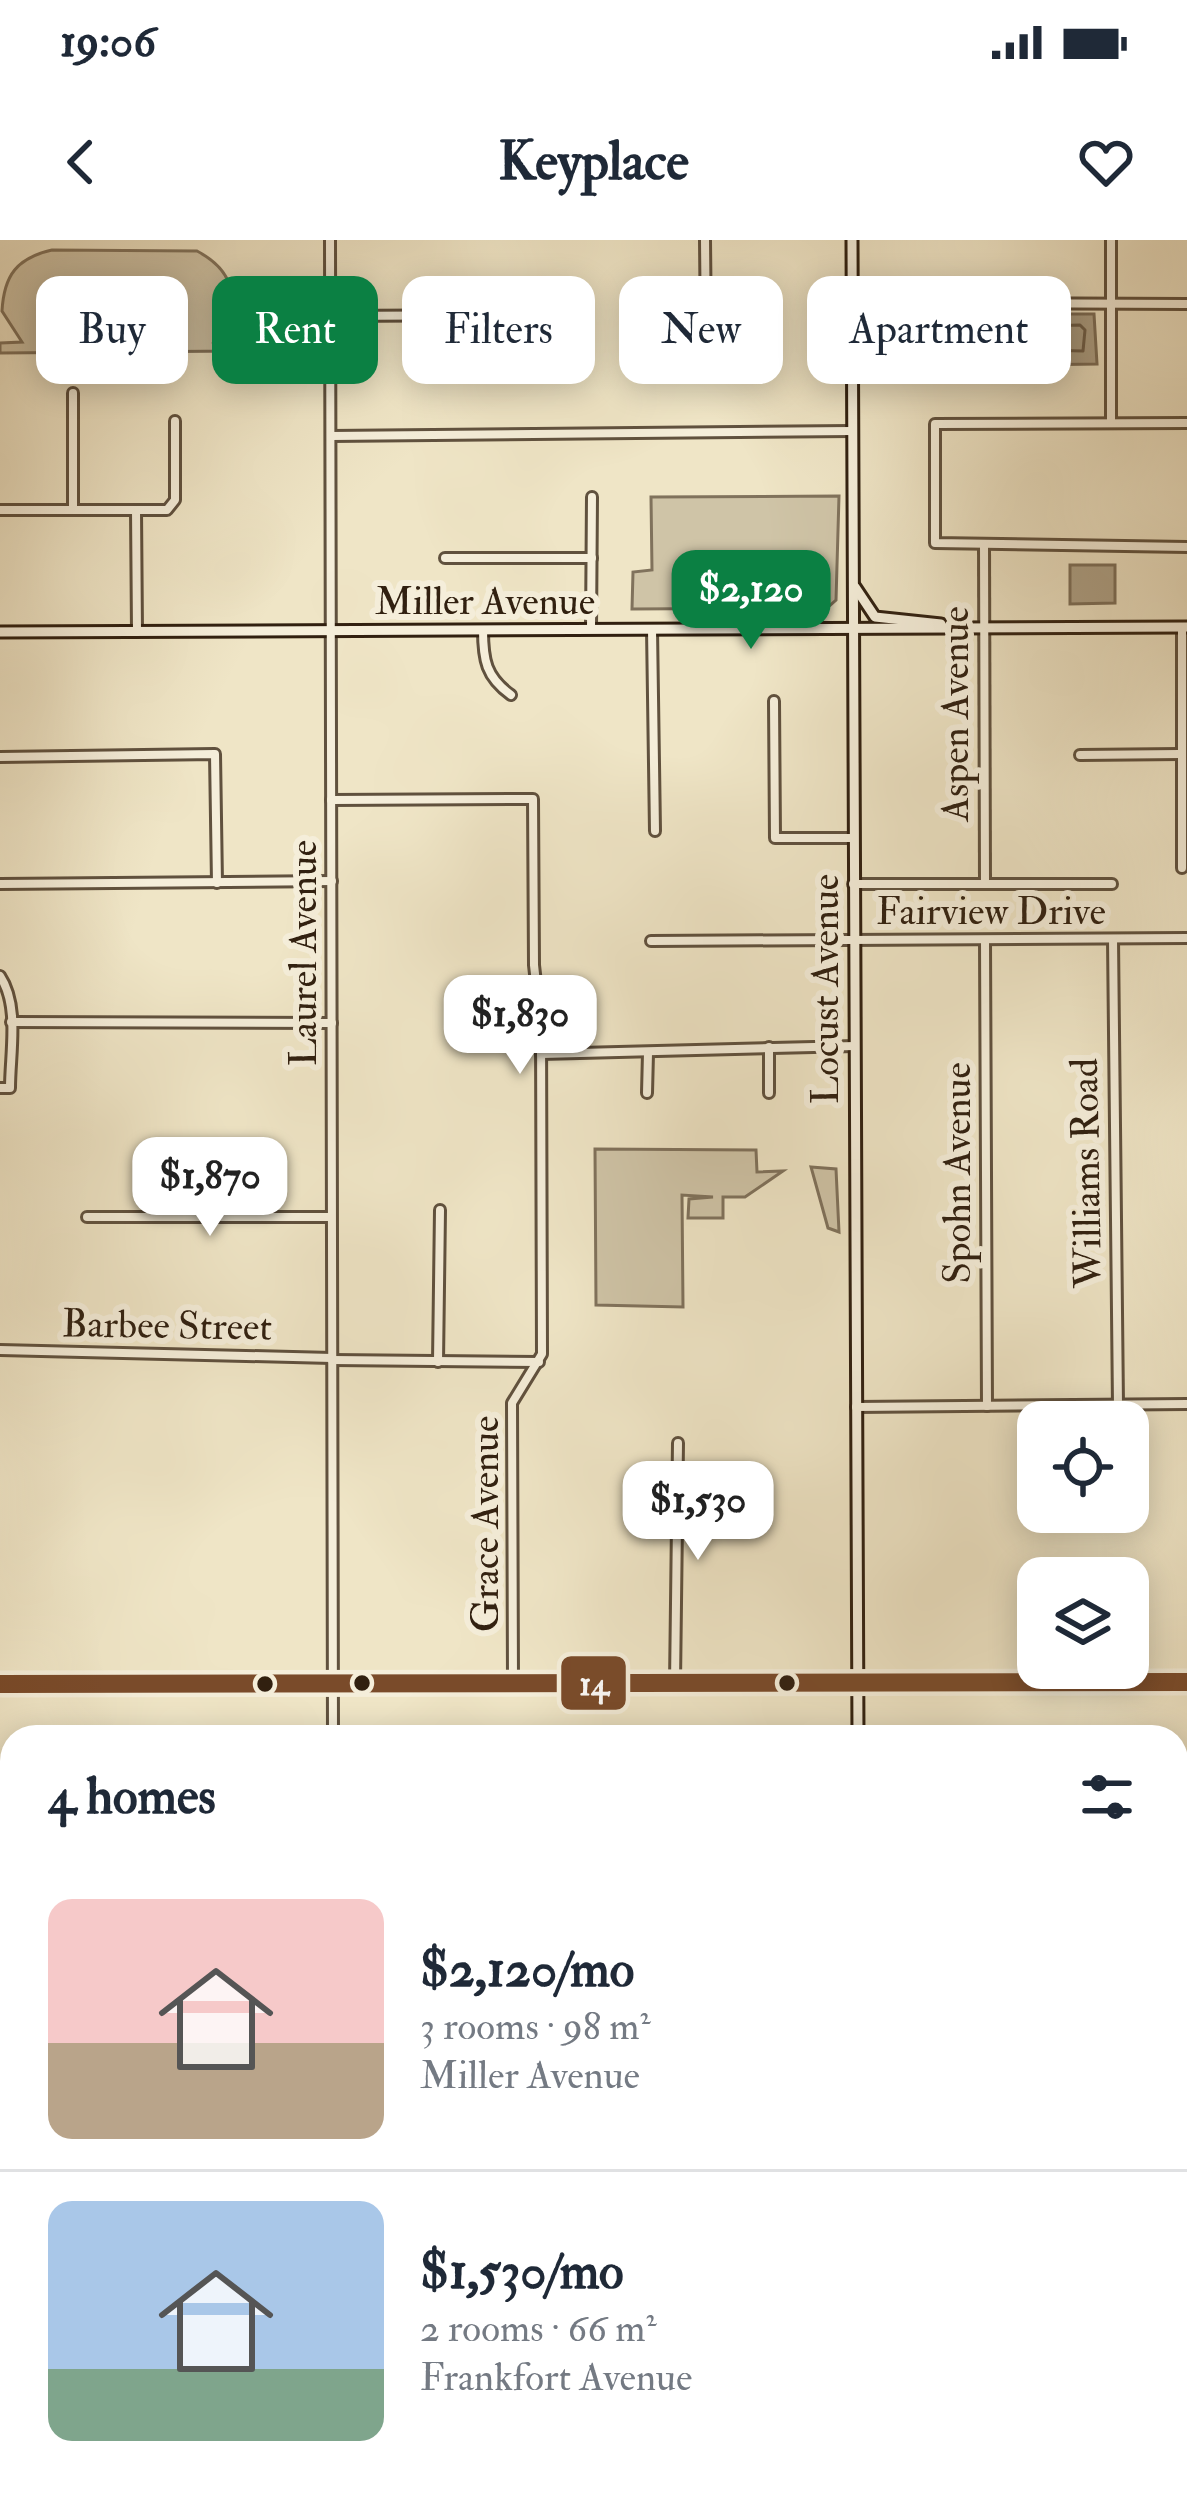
<!DOCTYPE html>
<meta charset="utf-8">
<style>
:root{--surface:#fff;--page:#f6f6f7;--text:#1f2937;--muted:#747a83;--line:#e0e1e3;--accent:#0b8043}
body{margin:0;font-family:"IM FELL Double Pica",serif;background:var(--page);color:var(--text);height:100vh;display:flex;flex-direction:column;font-size:45px;white-space:nowrap}
*{box-sizing:border-box;margin:0}
p{font-size:39px;color:var(--muted)}
.icon{flex:none;width:66px;height:66px;fill:none;stroke:currentColor;stroke-width:2;stroke-linecap:round;stroke-linejoin:round}
.map{position:relative;flex:1;overflow:hidden}
.side{position:absolute;left:0px;top:1485px;width:1188px;height:771px;display:flex;flex-direction:column;background:var(--surface);border-radius:36px 36px 0 0;box-shadow:0 6px 30px #0003}
.side>*{flex:none}
.top-card{position:absolute;left:36px;top:36px;width:1116px;height:108px;display:flex;gap:24px}
.tools{position:absolute;left:1017px;top:1161px;display:grid;gap:24px}
.tools a{display:grid;place-items:center;width:132px;height:132px;border-radius:24px;background:var(--surface);box-shadow:0 6px 30px #0003;font-size:60px}
.price{position:absolute;translate:-50% -102px;padding:0 27px;border-radius:24px;background:#fff;color:#222;font-size:39px;line-height:78px;filter:drop-shadow(0 3px 6px #0008)}
.price::after{content:'';position:absolute;left:50%;top:72px;width:36px;height:27px;margin-left:-18px;background:inherit;clip-path:polygon(0 0,100% 0,50% 100%)}
.price.selected{background:var(--accent);color:#fff}
ul{padding:0;list-style:none}
li{display:flex;align-items:center;gap:36px;height:300px;padding:0 48px}
li+li{border-top:3px solid var(--line)}
li span{display:grid;place-items:center;flex:none;width:336px;height:240px;border-radius:24px;color:#555}
li>.icon{margin-inline-start:auto}
span .icon{width:144px;height:144px;fill:#fffc;stroke-width:1}
li b{font-size:51px}
h2{display:flex;justify-content:space-between;align-items:center;height:144px;padding:0 48px;font-size:51px}
.chip{padding:0 42px;border-radius:24px;background:var(--surface);box-shadow:0 6px 30px #0003;font-size:42px;line-height:108px}
.chip.selected{background:var(--accent);color:#fff}
.status{display:flex;justify-content:space-between;align-items:center;height:84px;padding:0 60px;background:var(--surface);direction:ltr}
.status svg{height:33px;fill:currentColor}
header{display:flex;justify-content:space-between;align-items:center;height:156px;padding:0 48px;background:var(--surface);font-size:54px;font-weight:700}
.map>svg:first-child{display:block}
.green{fill:#cfc4a7;stroke:#80725c;stroke-width:3}
.water{fill:#aea288;stroke:#7c6e58;stroke-width:3}
.lines{fill:none;stroke-linecap:round;stroke-linejoin:round}
.shore{stroke:#70614c;stroke-width:3}
.street-casing{stroke:#60513e;stroke-width:14}
.secondary-casing{stroke:#312010;stroke-width:15}
.primary-casing{stroke:#312010;stroke-width:16}
.street{stroke:#f5eeda;stroke-width:8}
.secondary{stroke:#f5eeda;stroke-width:9}
.primary{stroke:#efe5c6;stroke-width:10}
.bus-1-casing{stroke:#f5eeda;stroke-width:27}
.bus-1{stroke:#7a4b2a;stroke-width:18}
.bus-dot{fill:#312010;stroke:#f5eeda;stroke-width:4.5}
.labels{text-anchor:middle;stroke-width:12;stroke-linejoin:round;paint-order:stroke}
.street-label{font-size:39px;fill:#312010;stroke:#f5eeda}
.line-badge{stroke:#f5eeda;stroke-width:4.5}
.badge-label{font-size:33px;text-anchor:middle;font-weight:bold;fill:#fff}
</style>
<div class="status"><b>19:06</b><svg viewBox="0 0 49 12"><path d="M0 12V9h3v3zM5 12V6h3v6zM10 12V3h3v9zM15 12V0h3v12zM26 1h20v11H26zM47 4h2v5h-2z"/></svg></div>
<header><svg class="icon" aria-label="back" viewBox="0 0 24 24"><path d="M15 5l-7 7 7 7"/></svg>Keyplace<svg class="icon" aria-label="heart" viewBox="0 0 24 24"><path d="M12 20l-8-8c-3-5 5-10 8-4 3-6 11-1 8 4z"/></svg></header>
<div class="map">
<svg width="1187" height="2255" viewBox="0 0 1187 2255">
<rect width="100%" height="100%" fill="#efe5c6"/>
<filter id="stains"><feTurbulence type="fractalNoise" baseFrequency=".00167" numOctaves="4"/><feColorMatrix values="0 0 0 0 .2 0 0 0 0 .09 0 0 0 0 .02 0 0 0 .5 -.17"/></filter>
<radialGradient id="worn" r=".72"><stop offset=".6" stop-color="#630" stop-opacity="0"/><stop offset="1" stop-color="#630" stop-opacity=".3"/></radialGradient>
<g class="green">
<path d="M52,10L197,11C240,34 239,67 214,102L235,103V111L0,113V103L22,102L2,71C4,35 17,18 52,10Z"/>
<polygon points="839,256 836,360 827,368 632,369 633,332 652,330 651,257"/>
<polygon points="595,909 756,910 757,932 783,931 745,957 723,957 723,978 688,978 689,959 713,957 682,955 683,1067 596,1065"/>
<polygon points="811,927 836,929 839,992 828,988"/>
</g>
<g class="water">
<polygon points="1029,74 1094,74 1097,124 1029,125"/>
<polygon points="1070,325 1115,325 1115,363 1070,364"/>
</g>
<g class="lines">
<polygon class="shore" points="1080,85 1085,90 1083,111 1042,110 1044,86"/>
<g class="street-casing">
<g id="street">
<polyline points="330,0 333,1497"/>
<polyline points="705,0 706,96"/>
<polyline points="1111,0 1111,183"/>
<polyline points="852,51 917,50 962,63 1187,64"/>
<polyline points="331,76 535,75 535,123"/>
<polyline points="73,153 73,270"/>
<polyline points="1187,183 935,184 935,303 1187,307"/>
<polyline points="331,196 852,191"/>
<polyline points="0,270 167,270 175,260 175,181"/>
<polyline points="136,270 137,392"/>
<polyline points="984,304 985,644"/>
<polyline points="445,318 592,318"/>
<polyline points="1182,387 1182,628"/>
<polyline points="591,389 592,257"/>
<polyline points="652,389 655,591"/>
<path d="M483,390C483,420 486,437 511,455"/>
<polyline points="774,461 775,598 853,598"/>
<polyline points="1080,515 1180,514"/>
<polyline points="0,517 215,514 217,643"/>
<polyline points="331,560 533,559 534,725 541,788 542,1114 512,1163 513,1442"/>
<polyline points="0,644 332,641"/>
<polyline points="853,644 1112,644"/>
<polyline points="1113,699 1118,1165"/>
<polyline points="985,700 987,1166"/>
<polyline points="651,701 1187,698"/>
<path d="M0,736C20,766 10,813 10,848H0"/>
<polyline points="11,782 332,783"/>
<polyline points="541,814 855,806"/>
<polyline points="647,853 648,813"/>
<polyline points="769,853 769,807"/>
<polyline points="87,977 331,977"/>
<polyline points="0,1110 332,1118"/>
<polyline points="332,1120 539,1122"/>
<polyline points="438,1122 440,970"/>
<polyline points="856,1167 1187,1164"/>
<polyline points="675,1443 678,1203"/>
<polyline points="0,1770 12,1770"/>
<polyline points="1176,1831 1187,1831"/>
<polyline points="0,1901 12,1901"/>
<polyline points="1176,2019 1187,2019"/>
<polyline points="0,2022 12,2022"/>
<polyline points="1176,2135 1187,2135"/>
<polyline points="0,2137 12,2137"/>
<polyline points="336,2255 336,2244"/>
<polyline points="663,2255 663,2244"/>
</g>
</g>
<g class="secondary-casing">
<g id="secondary">
<polyline points="852,0 858,1497"/>
<polyline points="855,347 875,377 941,384"/>
<polyline points="0,392 1187,387"/>
<polyline points="858,2244 858,2255"/>
</g>
</g>
<g class="primary-casing">
<polyline id="primary" points="0,1444 1187,1442"/>
</g>
<use href="#street" class="street"/>
<use href="#secondary" class="secondary"/>
<use href="#primary" class="primary"/>
<g class="bus-1-casing">
<polyline id="bus-1" points="0,1444 1187,1442"/>
</g>
<use href="#bus-1" class="bus-1"/>
</g>
<g class="bus-dot">
<circle cx="362" cy="1443" r="10"/>
<circle cx="787" cy="1443" r="10"/>
<circle cx="265" cy="1444" r="10"/>
</g>
<g class="labels">
<g class="street-label">
<text x="485" y="374">Miller Avenue</text>
<text transform="translate(954 474) rotate(-90)" y="14">Aspen Avenue</text>
<text x="991" y="684">Fairview Drive</text>
<text transform="translate(302 713) rotate(-90)" y="14">Laurel Avenue</text>
<text transform="translate(824 749) rotate(-90)" y="14">Locust Avenue</text>
<text transform="translate(956 933) rotate(-90)" y="14">Spohn Avenue</text>
<text transform="translate(1085 933) rotate(-91)" y="14">Williams Road</text>
<text transform="translate(167 1084) rotate(1)" y="14">Barbee Street</text>
<text transform="translate(484 1284) rotate(-90)" y="14">Grace Avenue</text>
</g>
</g>
<rect class="line-badge" x="559" y="1414" width="69" height="58" rx="12" fill="#7a4b2a"/>
<g class="badge-label">
<text x="594" y="1455">14</text>
</g>
<rect width="100%" height="100%" filter="url(#stains)"/>
<rect width="100%" height="100%" fill="url(#worn)"/>
</svg>
<div class="tools">
<a><svg class="icon" aria-label="locate" viewBox="0 0 24 24"><circle cx="12" cy="12" r="6"/><path d="M12 2v4M12 18v4M2 12h4M18 12h4"/></svg></a>
<a><svg class="icon" aria-label="layers" viewBox="0 0 24 24"><path d="M12 4l9 5-9 5-9-5zM3 14l9 5 9-5"/></svg></a>
</div>
<b class="price selected" style="left:751px;top:412px">$2,120</b>
<b class="price" style="left:520px;top:837px">$1,830</b>
<b class="price" style="left:210px;top:999px">$1,870</b>
<b class="price" style="left:698px;top:1323px">$1,530</b>
<div class="top-card">
<a class="chip">Buy</a>
<a class="chip selected">Rent</a>
<a class="chip">Filters</a>
<a class="chip">New</a>
<a class="chip">Apartment</a>
</div>
<section class="side">
<h2>4 homes<svg class="icon" aria-label="filters" viewBox="0 0 24 24"><path d="M4 7h16M4 17h16"/><circle cx="9" cy="7" r="2"/><circle cx="15" cy="17" r="2"/></svg></h2>
<ul>
<li><span style="background:linear-gradient(#f6c9c9 60%,#b9a48a 0)"><svg class="icon" aria-label="home" viewBox="0 0 24 24"><path d="M3 11l9-7 9 7M6 9v11h12V9"/></svg></span><div><b>$2,120/mo</b><p>3 rooms · 98 m²</p><p>Miller Avenue</p></div></li>
<li><span style="background:linear-gradient(#a9c7e8 70%,#7fa58c 0)"><svg class="icon" aria-label="home" viewBox="0 0 24 24"><path d="M3 11l9-7 9 7M6 9v11h12V9"/></svg></span><div><b>$1,530/mo</b><p>2 rooms · 66 m²</p><p>Frankfort Avenue</p></div></li>
</ul>
</section>
</div>
